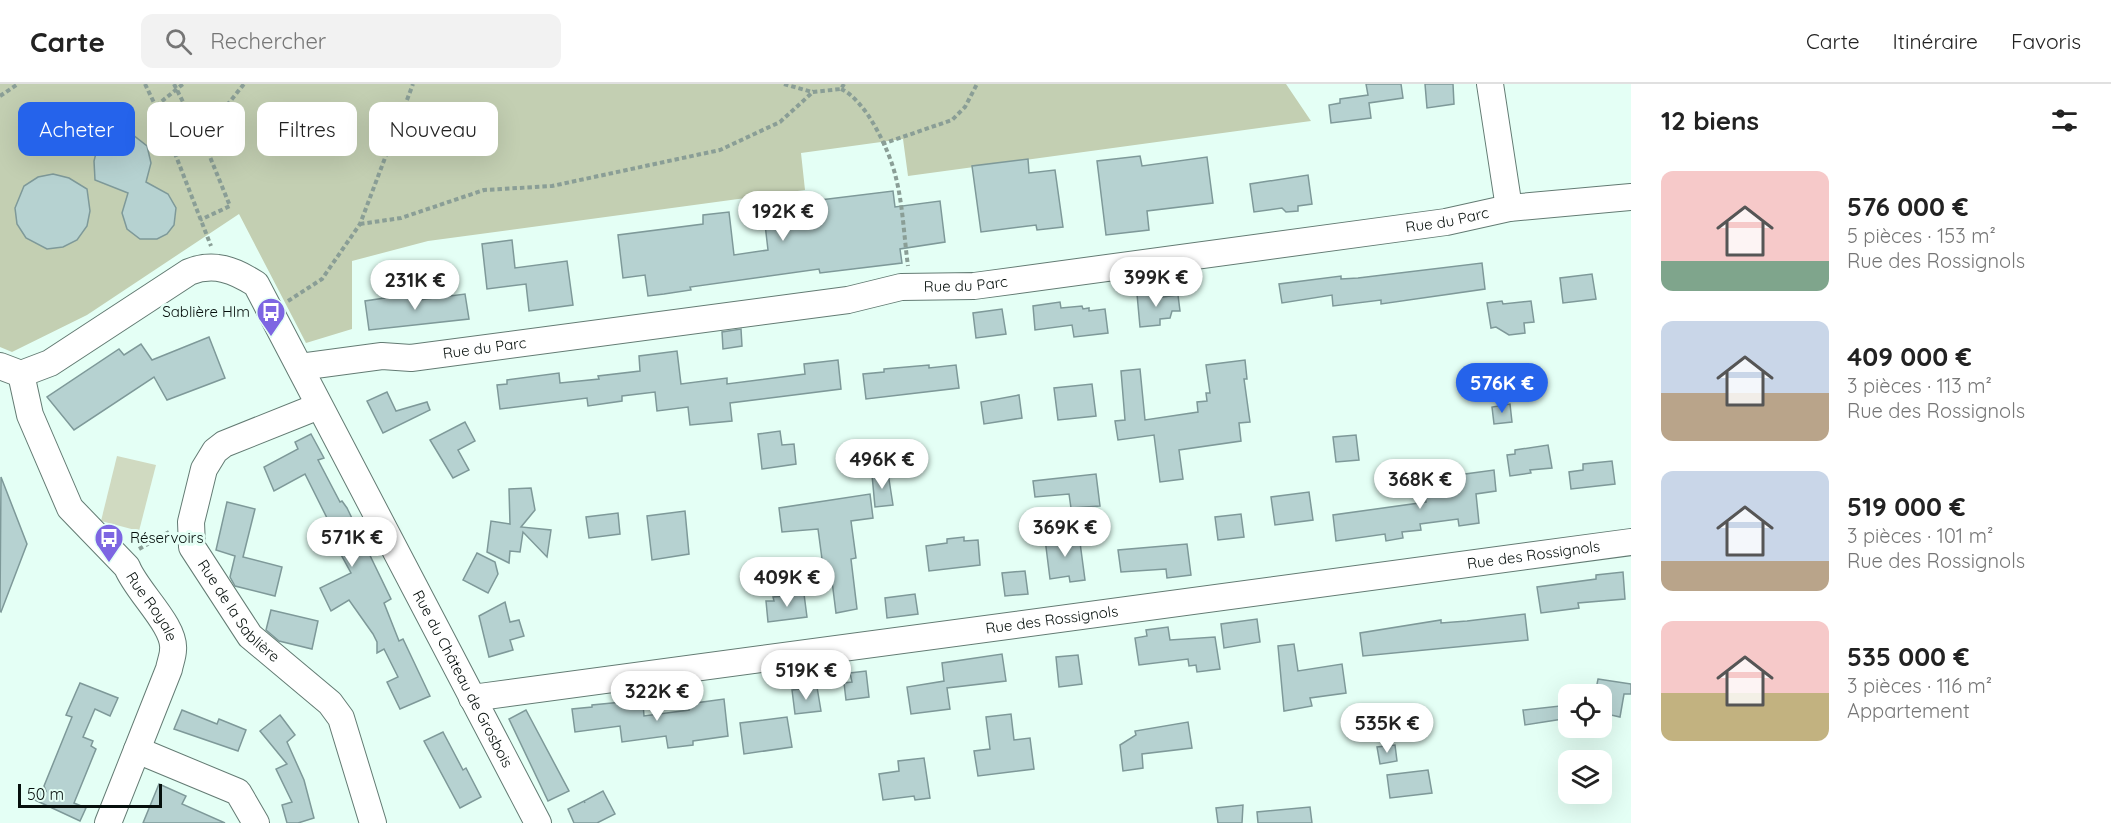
<!DOCTYPE html>
<html lang="fr">
<meta charset="utf-8">
<style>
:root{--surface:#fff;--page:#f2f2f2;--text:#222;--muted:#767676;--line:#e0e0e0;--accent:#2563eb}
body{margin:0;font-family:Quicksand,sans-serif;background:var(--page);color:var(--text);height:100vh;display:flex;flex-direction:column;font-size:22px;white-space:nowrap}
*{box-sizing:border-box;margin:0}
p{font-size:20px;color:var(--muted)}
.icon{flex:none;width:33px;height:33px;fill:none;stroke:currentColor;stroke-width:2;stroke-linecap:round;stroke-linejoin:round}
.map{position:relative;flex:1;overflow:hidden}
.panel{display:flex;flex-direction:column;background:var(--surface);width:480px}
.panel>*{flex:none}
.hud{position:absolute;left:18px;top:18px;width:570px;height:54px;display:flex;gap:12px}
.tools{position:absolute;left:1558px;top:600px;display:grid;gap:12px}
.tools a{display:grid;place-items:center;width:54px;height:54px;border-radius:12px;background:var(--surface);box-shadow:0 6px 24px #0002;font-size:30px}
.scale{position:absolute;left:18px;bottom:15px;width:144px;box-sizing:border-box;padding-left:6px;border:3px solid #060f0c;border-top:0;font-size:16px;line-height:21px;white-space:nowrap;color:#060f0c;-webkit-text-stroke:4px #e4fff5;paint-order:stroke}
.price{position:absolute;translate:-50% -51px;padding:0 14px;border-radius:21px;background:#fff;color:#222;font-size:20px;line-height:39px;filter:drop-shadow(0 2px 3px #0008)}
.price::after{content:'';position:absolute;left:50%;top:36px;width:18px;height:14px;margin-left:-9px;background:inherit;clip-path:polygon(0 0,100% 0,50% 100%)}
.price.selected{background:var(--accent);color:#fff}
ul{padding:0;list-style:none}
li{display:flex;align-items:center;gap:18px;height:150px;padding:0 30px}
li span{display:grid;place-items:center;flex:none;width:168px;height:120px;border-radius:12px;color:#555}
li>.icon{margin-inline-start:auto}
span .icon{width:72px;height:72px;fill:#fffc;stroke-width:1}
li b{font-size:26px}
h2{display:flex;justify-content:space-between;align-items:center;height:72px;padding:0 30px;font-size:26px}
.pill{padding:0 21px;border-radius:12px;background:var(--surface);box-shadow:0 6px 24px #0002;font-size:21px;line-height:54px}
.pill.selected{background:var(--accent);color:#fff}
header{display:flex;align-items:center;gap:36px;box-sizing:border-box;height:84px;padding:0 30px;background:var(--surface);border-bottom:2px solid var(--line)}
header strong{font-size:28px}
nav{display:flex;gap:33px;margin-inline-start:auto;font-size:21px}
.search{width:420px;height:54px;background:var(--page);display:flex;align-items:center;gap:15px;box-sizing:border-box;padding:0 21px;border-radius:12px;color:var(--muted);font-size:22px}
main{display:flex;flex:1;min-height:0}
.map>svg:first-child{display:block}
.green{fill:#d0dac1}
.forest{fill:#c3cfb2}
.building{fill:#b6d2d1;stroke:#7e9999;stroke-width:1.5}
.lines{fill:none;stroke-linecap:round;stroke-linejoin:round}
.minor-casing{stroke:#637b73;stroke-width:28}
.path{stroke:#8a9e96;stroke-width:4;stroke-dasharray:4.5 3;stroke-linecap:butt}
.minor{stroke:#fff;stroke-width:26}
.labels{text-anchor:middle;stroke-width:6;stroke-linejoin:round;paint-order:stroke}
.street-label{font-size:15px;fill:#060f0c;stroke:#e4fff5}
.poi-label{font-size:15px;fill:#060f0c;stroke:#e4fff5;text-anchor:end}
</style>
<header>
<strong>Carte</strong>
<div class="search"><svg class="icon" aria-label="search" viewBox="0 0 24 24"><circle cx="10" cy="10" r="6"/><path d="M15 15l6 6"/></svg>Rechercher</div>
<nav><a>Carte</a><a>Itinéraire</a><a>Favoris</a></nav>
</header>
<main>
<div class="map">
<svg width="1631" height="739" viewBox="0 0 1631 739">
<rect width="100%" height="100%" fill="#e4fff5"/>
<polygon class="green" points="117,372 156,381 139,447 101,437"/>
<polygon class="forest" points="0,0 1286,0 1311,37 908,92 903,55 801,69 805,106 428,157 352,177 352,245 306,259 239,130 87,231 12,268 0,263"/>
<g class="building">
<polygon points="1366,0 1401,0 1403,14 1369,19 1371,34 1331,39 1329,21 1340,19 1340,15 1368,11"/>
<polygon points="1425,0 1453,0 1454,20 1427,24"/>
<polygon points="121,49 133,51 147,62 151,79 146,98 168,110 176,124 174,141 167,150 157,155 140,155 127,145 122,129 128,109 95,96 94,77 97,65 110,52"/>
<polygon points="1140,72 1142,82 1207,73 1213,119 1147,127 1149,146 1106,151 1097,77"/>
<polygon points="1028,75 1029,89 1055,86 1063,143 1037,146 1036,141 981,148 972,82"/>
<polygon points="53,90 69,94 87,105 90,127 87,142 77,156 63,163 47,165 26,154 17,140 15,124 24,102 38,93"/>
<polygon points="1308,91 1312,120 1298,122 1298,127 1286,128 1282,124 1254,128 1250,100"/>
<polygon points="893,107 895,123 940,117 945,158 900,165 902,179 820,189 819,185 690,203 691,206 664,210 648,212 645,191 623,194 618,151 703,140 703,131 729,128 734,171 768,166 763,123"/>
<polygon points="512,156 515,184 567,177 573,221 529,227 526,200 487,205 482,160"/>
<polygon points="1482,179 1485,205 1381,220 1381,216 1333,222 1332,211 1282,219 1279,200 1341,192 1341,195 1358,194"/>
<polygon points="1592,190 1596,215 1563,219 1560,194"/>
<polygon points="1156,209 1156,214 1178,211 1180,227 1172,227 1170,234 1160,235 1160,241 1140,243 1137,210"/>
<polygon points="411,210 412,217 465,210 469,235 369,246 365,217"/>
<polygon points="1502,217 1503,220 1531,217 1534,238 1524,239 1525,249 1509,251 1496,243 1491,244 1487,219"/>
<polygon points="1060,218 1061,224 1082,222 1083,225 1089,224 1089,227 1105,225 1108,249 1074,253 1072,241 1035,246 1033,222"/>
<polygon points="1002,225 1006,250 976,254 973,229"/>
<polygon points="741,245 742,262 723,265 722,248"/>
<polygon points="209,253 225,294 167,316 154,293 74,346 47,313 119,265 124,271 141,260 152,276"/>
<polygon points="677,267 681,300 727,294 727,300 805,290 804,280 838,276 841,305 730,319 732,337 690,341 688,323 657,327 655,308 622,312 622,317 588,322 587,314 500,325 497,301 507,300 507,296 559,289 560,299 599,295 598,292 640,287 639,272"/>
<polygon points="1245,276 1247,295 1244,295 1250,338 1239,339 1241,357 1179,366 1183,395 1160,398 1154,351 1118,356 1115,337 1125,336 1121,287 1140,285 1145,336 1198,328 1197,318 1207,317 1206,309 1210,309 1206,281"/>
<polygon points="929,281 929,284 956,281 959,304 866,315 863,290 884,288 884,285"/>
<polygon points="1092,300 1096,332 1058,336 1054,304"/>
<polygon points="387,308 396,327 427,318 430,326 383,349 367,317"/>
<polygon points="1019,311 1022,334 984,340 981,318"/>
<polygon points="1510,320 1512,338 1494,340 1492,323"/>
<polygon points="465,338 475,357 458,366 469,386 453,394 430,356"/>
<polygon points="780,347 782,361 794,360 796,380 762,385 758,350"/>
<polygon points="311,350 324,374 318,376 340,418 342,417 347,424 391,515 384,519 399,557 403,555 430,612 400,625 387,598 398,593 384,565 377,569 377,558 373,550 349,516 331,527 320,504 351,489 334,458 330,460 319,438 327,434 305,390 274,407 264,383 298,365 295,358"/>
<polygon points="1356,351 1359,376 1336,378 1333,353"/>
<polygon points="1548,361 1552,384 1530,386 1531,389 1510,392 1507,371 1515,370 1515,366"/>
<polygon points="1612,377 1615,400 1571,405 1569,388 1583,386 1583,380"/>
<polygon points="1494,386 1496,407 1476,410 1479,439 1459,442 1458,435 1420,440 1421,446 1402,448 1403,454 1386,457 1385,450 1336,457 1333,431 1426,418 1424,402 1460,400 1458,391"/>
<polygon points="888,389 893,421 875,423 872,391"/>
<polygon points="1096,390 1100,422 1071,424 1069,410 1035,413 1033,397"/>
<polygon points="1,393 27,460 1,528 0,527"/>
<polygon points="531,404 535,426 521,443 551,446 547,473 523,448 520,468 510,467 509,479 487,468 491,437 510,440 509,405"/>
<polygon points="1309,408 1313,436 1275,441 1271,413"/>
<polygon points="870,410 873,434 851,437 856,474 851,475 857,525 836,529 831,489 824,490 818,445 782,448 779,424"/>
<polygon points="227,418 255,425 243,473 282,483 275,512 235,502 230,493 235,472 216,466"/>
<polygon points="685,427 689,470 652,476 647,432"/>
<polygon points="618,429 620,450 589,454 586,433"/>
<polygon points="1241,430 1244,453 1218,456 1215,433"/>
<polygon points="1079,451 1085,496 1070,498 1069,492 1050,495 1045,455"/>
<polygon points="964,453 964,457 978,456 980,481 929,487 926,462 947,459 947,455"/>
<polygon points="1187,460 1191,491 1167,494 1166,485 1121,488 1118,466"/>
<polygon points="477,469 495,478 498,490 488,509 463,496"/>
<polygon points="1025,487 1028,510 1005,512 1002,489"/>
<polygon points="1623,488 1625,515 1578,519 1579,524 1541,529 1537,503 1596,495 1596,491"/>
<polygon points="804,510 807,533 768,538 766,517 774,517 773,513"/>
<polygon points="915,510 918,530 887,534 885,514"/>
<polygon points="505,518 510,538 519,536 524,552 510,556 513,566 489,573 479,532"/>
<polygon points="271,526 318,537 312,565 279,557 266,546"/>
<polygon points="1525,530 1528,556 1363,572 1360,549 1441,536 1441,539 1467,537"/>
<polygon points="1257,535 1260,558 1224,564 1221,540"/>
<polygon points="1168,543 1170,556 1215,553 1220,585 1197,588 1196,581 1189,582 1188,575 1139,581 1135,554 1147,552 1146,546"/>
<polygon points="1294,560 1298,587 1342,580 1346,609 1310,614 1312,622 1284,627 1278,562"/>
<polygon points="1002,570 1006,597 947,604 950,625 911,630 907,603 944,597 942,579"/>
<polygon points="1078,571 1082,600 1059,603 1056,573"/>
<polygon points="866,587 869,613 846,616 844,599 852,598 850,589"/>
<polygon points="1598,595 1631,600 1631,610 1624,610 1620,633 1602,629 1602,610 1595,610"/>
<polygon points="80,599 118,614 110,632 95,625 83,653 93,657 91,662 96,665 74,719 86,724 80,737 35,716 40,704 46,707 44,702 72,633 66,631"/>
<polygon points="817,603 821,627 795,630 792,606"/>
<polygon points="724,615 728,652 693,657 693,661 668,664 666,652 622,658 620,642 575,648 572,625 592,623 592,621 632,617 633,620 643,619 644,632 689,626 688,620"/>
<polygon points="1569,621 1569,634 1525,641 1523,626"/>
<polygon points="182,626 217,640 219,635 246,646 238,667 174,645"/>
<polygon points="526,626 569,707 548,717 509,635"/>
<polygon points="1011,630 1014,656 1030,654 1034,685 978,692 974,667 990,665 986,633"/>
<polygon points="280,631 295,651 287,658 304,696 314,734 298,739 287,739 282,721 292,718 276,685 287,680 260,647"/>
<polygon points="787,633 792,663 744,670 740,639"/>
<polygon points="1188,638 1192,664 1142,670 1143,684 1123,687 1120,661 1136,651 1135,647"/>
<polygon points="443,648 463,686 466,684 481,713 460,724 424,657"/>
<polygon points="1395,661 1397,677 1380,680 1377,663"/>
<polygon points="924,674 930,714 915,716 914,712 883,716 879,690 899,687 898,677"/>
<polygon points="1428,686 1432,709 1390,714 1387,691"/>
<polygon points="159,700 186,712 182,720 225,739 143,739"/>
<polygon points="603,707 615,730 597,739 574,739 568,725 584,717 585,719 584,717"/>
<polygon points="1243,721 1242,739 1218,739 1216,724"/>
<polygon points="1310,723 1312,739 1258,739 1257,728"/>
</g>
<g class="lines">
<g class="minor-casing">
<g id="minor">
<polyline points="1490,0 1509,124"/>
<polyline points="0,282 21,290"/>
<path id="s1" d="M300,283L382,272L411,274L848,216L901,203L974,202L1446,138L1509,124L1631,113"/>
<path id="s2" d="M21,290L50,279L189,188C214,178 234,186 256,200L538,739"/>
<path id="s3" d="M21,290L30,331L70,424L127,483C136,507 176,542 173,566C173,572 170,579 169,585L108,739"/>
<path id="s4" d="M319,322L224,360L215,367L204,385L191,438L192,463L250,552L330,619L341,634L373,739"/>
<path id="s5" d="M472,614L1631,458"/>
<polyline points="137,666 238,708 256,739"/>
</g>
</g>
<g class="path">
<polyline points="145,0 160,31 211,162"/>
<polyline points="174,0 208,68 230,122 200,136"/>
<polyline points="784,0 812,8 841,5 844,0"/>
<path d="M841,5C866,16 890,67 896,94C903,122 904,153 908,182"/>
<polyline points="0,12 18,0"/>
<polyline points="156,22 183,0"/>
<polyline points="197,44 228,20 244,0"/>
<polyline points="882,60 952,36 965,23 977,0"/>
<polyline points="360,140 401,134 484,106 552,102 720,66 780,38 814,7"/>
<polyline points="288,217 322,195 360,140 413,0"/>
<polyline points="139,465 169,448"/>
</g>
<use href="#minor" class="minor"/>
</g>
<defs>
<g id="bus-pin" transform="scale(1.5)"><path d="M0 17L-7.5 6A9.5 9.5 0 1 1 7.5 6Z" fill="#7d66e2" stroke="#e4fff5"/><path d="M-5-6H5V4H4V6H2V4H-2V6H-4V4H-5ZM-3.5-4V0h7V-4ZM-3.5 1.2v1.5H-2V1.2ZM2 1.2v1.5H3.5V1.2Z" fill="#fff"/></g>
</defs>
<g fill-rule="evenodd">
<use href="#bus-pin" x="271" y="228"/>
<use href="#bus-pin" x="109" y="454"/>
</g>
<g class="labels">
<g class="street-label">
<text dy="5" stroke="none"><textPath href="#s1" startOffset="1158">Rue du Parc</textPath></text>
<text dy="5" stroke="none"><textPath href="#s1" startOffset="672">Rue du Parc</textPath></text>
<text dy="5" stroke="none"><textPath href="#s1" startOffset="186">Rue du Parc</textPath></text>
<text dy="5" stroke="none"><textPath href="#s5" startOffset="1071">Rue des Rossignols</textPath></text>
<text dy="5" stroke="none"><textPath href="#s3" startOffset="272">Rue Royale</textPath></text>
<text dy="5" stroke="none"><textPath href="#s4" startOffset="294">Rue de la Sablière</textPath></text>
<text dy="5" stroke="none"><textPath href="#s5" startOffset="585">Rue des Rossignols</textPath></text>
<text dy="5" stroke="none"><textPath href="#s2" startOffset="714">Rue du Château de Grosbois</textPath></text>
</g>
<g class="poi-label">
<text x="250" y="233">Sablière Hlm</text>
<text x="130" y="459" text-anchor="start">Réservoirs</text>
</g>
</g>
</svg>
<div class="tools">
<a><svg class="icon" aria-label="locate" viewBox="0 0 24 24"><circle cx="12" cy="12" r="6"/><path d="M12 2v4M12 18v4M2 12h4M18 12h4"/></svg></a>
<a><svg class="icon" aria-label="layers" viewBox="0 0 24 24"><path d="M12 4l9 5-9 5-9-5zM3 14l9 5 9-5"/></svg></a>
</div>
<div class="scale">50 m</div>
<b class="price" style="left:783px;top:158px">192K €</b>
<b class="price" style="left:1156px;top:224px">399K €</b>
<b class="price" style="left:415px;top:227px">231K €</b>
<b class="price selected" style="left:1502px;top:330px">576K €</b>
<b class="price" style="left:882px;top:406px">496K €</b>
<b class="price" style="left:1420px;top:426px">368K €</b>
<b class="price" style="left:1065px;top:474px">369K €</b>
<b class="price" style="left:352px;top:484px">571K €</b>
<b class="price" style="left:787px;top:524px">409K €</b>
<b class="price" style="left:806px;top:617px">519K €</b>
<b class="price" style="left:657px;top:638px">322K €</b>
<b class="price" style="left:1387px;top:670px">535K €</b>
<div class="hud">
<a class="pill selected">Acheter</a>
<a class="pill">Louer</a>
<a class="pill">Filtres</a>
<a class="pill">Nouveau</a>
</div>
</div>
<section class="panel">
<h2>12 biens<svg class="icon" aria-label="filters" viewBox="0 0 24 24"><path d="M4 7h16M4 17h16"/><circle cx="9" cy="7" r="2"/><circle cx="15" cy="17" r="2"/></svg></h2>
<ul>
<li><span style="background:linear-gradient(#f6c9c9 75%,#7fa58c 0)"><svg class="icon" aria-label="home" viewBox="0 0 24 24"><path d="M3 11l9-7 9 7M6 9v11h12V9"/></svg></span><div><b>576 000 €</b><p>5 pièces · 153 m²</p><p>Rue des Rossignols</p></div></li>
<li><span style="background:linear-gradient(#c9d6e8 60%,#b9a48a 0)"><svg class="icon" aria-label="home" viewBox="0 0 24 24"><path d="M3 11l9-7 9 7M6 9v11h12V9"/></svg></span><div><b>409 000 €</b><p>3 pièces · 113 m²</p><p>Rue des Rossignols</p></div></li>
<li><span style="background:linear-gradient(#c9d6e8 75%,#b9a48a 0)"><svg class="icon" aria-label="home" viewBox="0 0 24 24"><path d="M3 11l9-7 9 7M6 9v11h12V9"/></svg></span><div><b>519 000 €</b><p>3 pièces · 101 m²</p><p>Rue des Rossignols</p></div></li>
<li><span style="background:linear-gradient(#f6c9c9 60%,#c2b280 0)"><svg class="icon" aria-label="home" viewBox="0 0 24 24"><path d="M3 11l9-7 9 7M6 9v11h12V9"/></svg></span><div><b>535 000 €</b><p>3 pièces · 116 m²</p><p>Appartement</p></div></li>
</ul>
</section>
</main>
